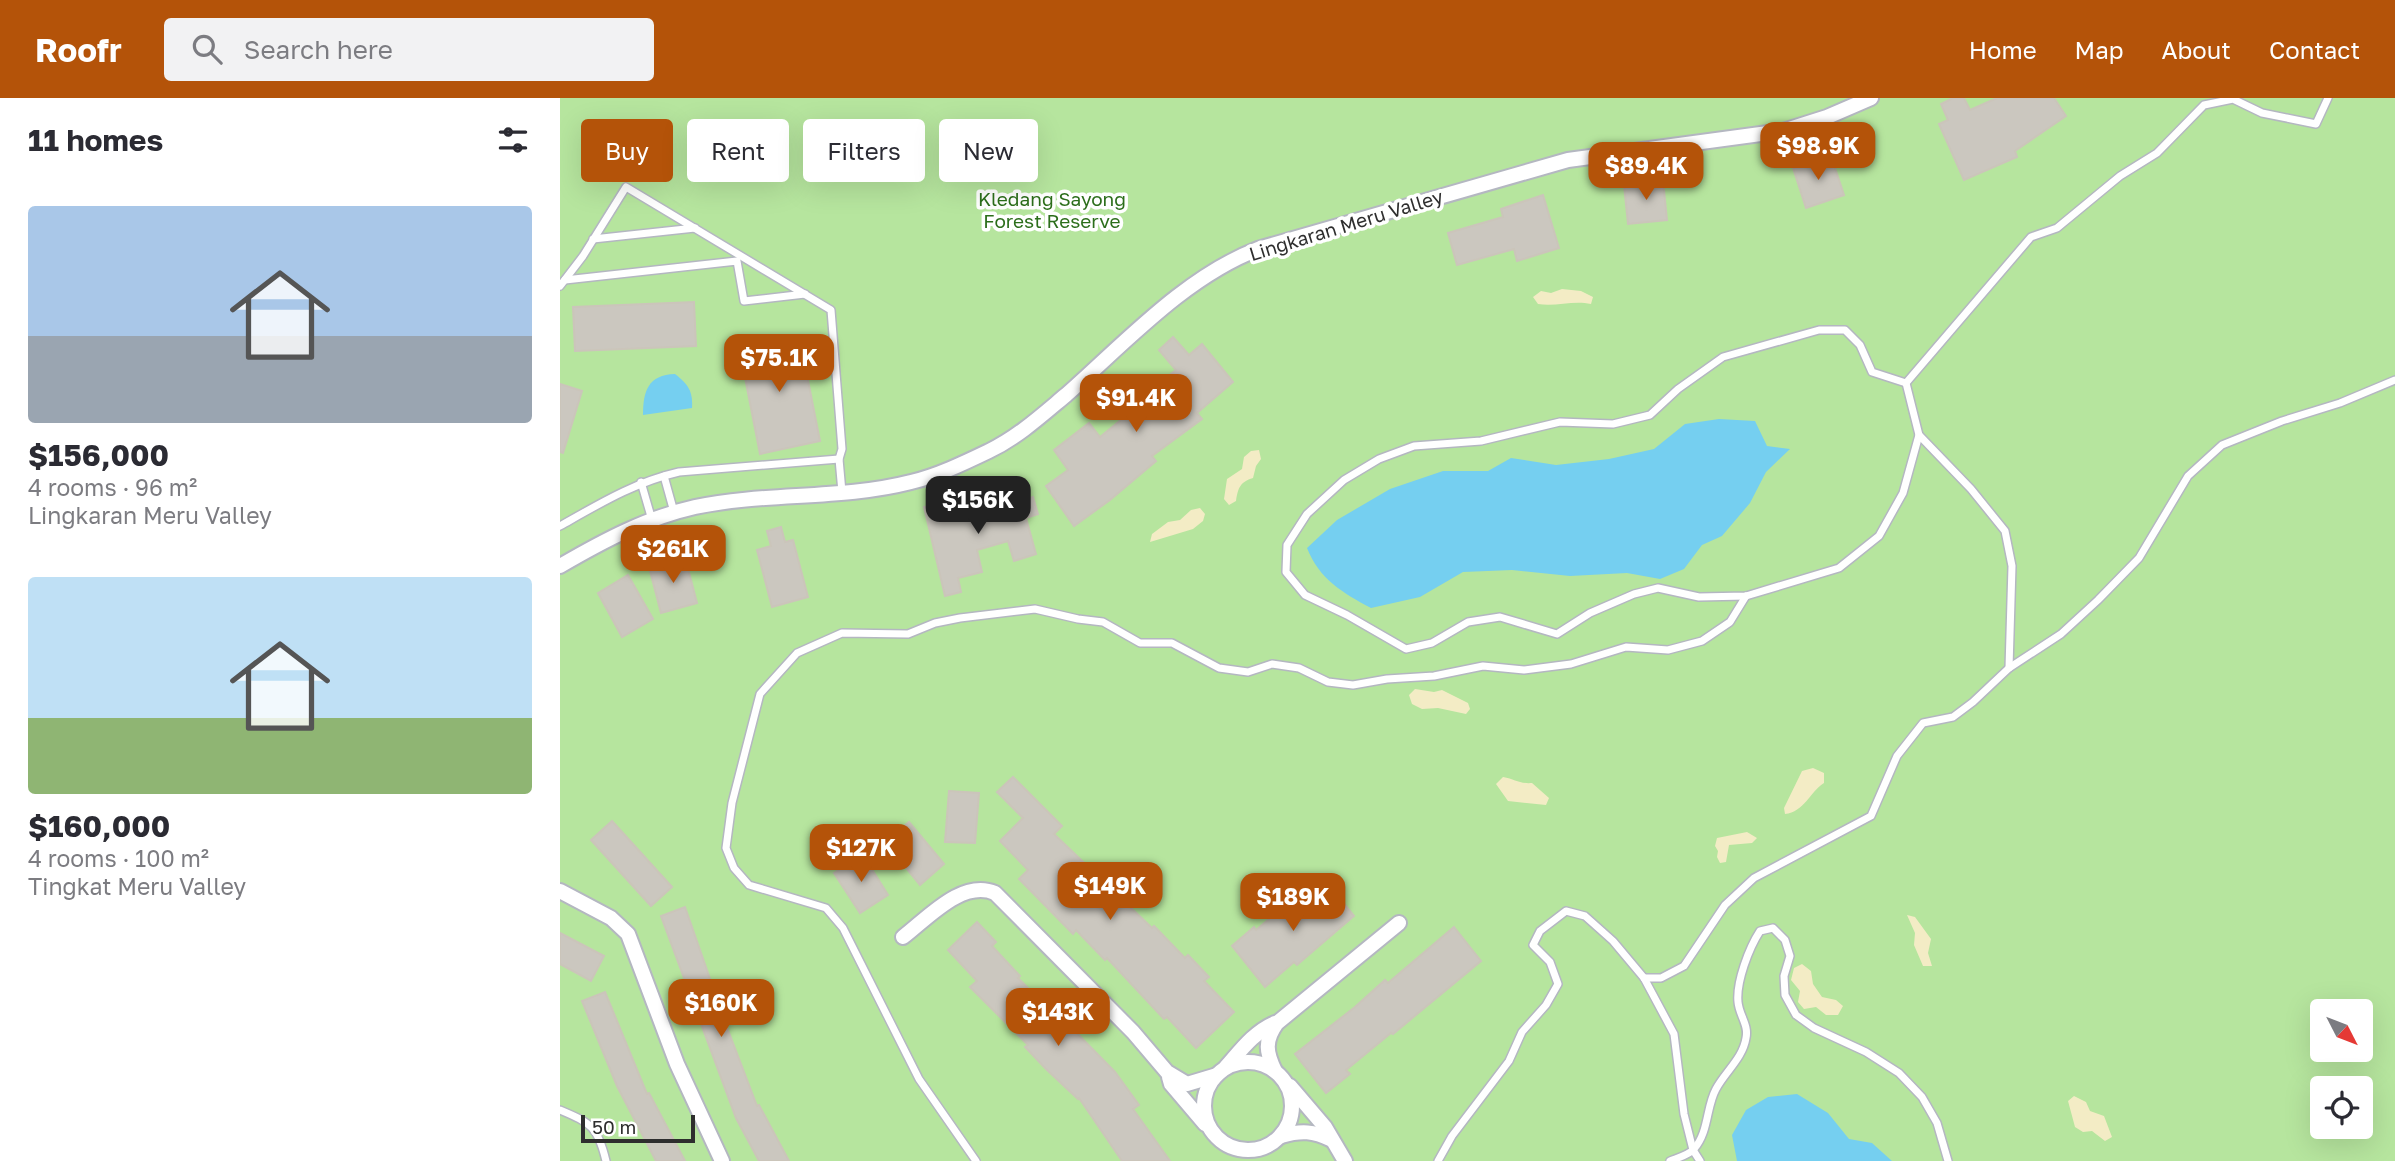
<!DOCTYPE html>
<meta charset="utf-8">
<style>
:root{--surface:#fff;--page:#f2f2f3;--text:#2b2b33;--muted:#7c7c81;--accent:#b45309}
body{margin:0;font-family:"Golos Text",sans-serif;background:var(--page);color:var(--text);height:100vh;display:flex;flex-direction:column;font-size:26px;white-space:nowrap}
*{box-sizing:border-box;margin:0}
p{font-size:23px;color:var(--muted)}
.icon{flex:none;width:38px;height:38px;fill:none;stroke:currentColor;stroke-width:2;stroke-linecap:round;stroke-linejoin:round}
.map{position:relative;flex:1;overflow:hidden}
.side{display:flex;flex-direction:column;background:var(--surface);width:560px}
.side>*{flex:none}
.top-card{position:absolute;left:21px;top:21px;width:665px;height:63px;display:flex;gap:14px}
.needle{width:46px;rotate:132deg}
.fabs{position:absolute;left:1750px;top:901px;display:grid;gap:14px}
.fabs a{display:grid;place-items:center;width:63px;height:63px;border-radius:7px;background:var(--surface);box-shadow:0 7px 28px #0002;font-size:35px}
.scale{position:absolute;left:21px;bottom:18px;width:114px;box-sizing:border-box;padding-left:7px;border:4px solid #2e2e2e;border-top:0;font-size:19px;line-height:24px;white-space:nowrap;color:#2e2e2e;-webkit-text-stroke:5px #fff;paint-order:stroke}
.price{position:absolute;translate:-50% -60px;padding:0 16px;border-radius:14px;background:var(--accent);color:#fff;font-size:23px;line-height:46px;filter:drop-shadow(0 2px 4px #0008)}
.price::after{content:'';position:absolute;left:50%;top:42px;width:21px;height:16px;margin-left:-10px;background:inherit;clip-path:polygon(0 0,100% 0,50% 100%)}
.price.current{background:#222;color:#fff}
ul{padding:0;list-style:none}
li{display:grid;align-content:center;gap:14px;height:371px;padding:0 28px}
li span{display:grid;place-items:center;height:217px;border-radius:7px;color:#555}
li>.icon{margin-inline-start:auto}
span .icon{width:126px;height:126px;fill:#fffc;stroke-width:1}
li b{font-size:30px}
h2{display:flex;justify-content:space-between;align-items:center;height:84px;padding:0 28px;font-size:30px}
.chip{padding:0 24px;border-radius:7px;background:var(--surface);box-shadow:0 7px 28px #0002;font-size:24px;line-height:63px}
.chip.current{background:var(--accent);color:#fff}
header{display:flex;align-items:center;gap:42px;box-sizing:border-box;height:98px;padding:0 35px;background:var(--accent);color:#fff}
header strong{font-size:33px}
nav{display:flex;gap:38px;margin-inline-start:auto;font-size:24px}
.search{width:490px;height:63px;background:var(--page);display:flex;align-items:center;gap:18px;box-sizing:border-box;padding:0 24px;border-radius:7px;color:var(--muted);font-size:26px}
main{display:flex;flex:1;min-height:0}
.map>svg:first-child{display:block}
.green{fill:#b6e59e;fill-rule:evenodd}
.sand{fill:#f3ecc5}
.water{fill:#75cff0}
.building{fill:#cbc7bf;stroke:#cbc5ba;stroke-width:2}
.lines{fill:none;stroke-linecap:round;stroke-linejoin:round}
.lane-casing{stroke:#b4b7c1;stroke-width:10}
.street-casing{stroke:#b4b7c1;stroke-width:18}
.lane{stroke:#fff;stroke-width:7}
.street{stroke:#fff;stroke-width:14}
.labels{text-anchor:middle;stroke-width:7;stroke-linejoin:round;paint-order:stroke}
.park-label{font-size:19px;fill:#2c6e1b;stroke:#fff}
.street-label{font-size:19px;fill:#2e2e2e;stroke:#fff}
</style>
<header>
<strong>Roofr</strong>
<div class="search"><svg class="icon" aria-label="search" viewBox="0 0 24 24"><circle cx="10" cy="10" r="6"/><path d="M15 15l6 6"/></svg>Search here</div>
<nav><a>Home</a><a>Map</a><a>About</a><a>Contact</a></nav>
</header>
<main>
<section class="side">
<h2>11 homes<svg class="icon" aria-label="filters" viewBox="0 0 24 24"><path d="M4 7h16M4 17h16"/><circle cx="9" cy="7" r="2"/><circle cx="15" cy="17" r="2"/></svg></h2>
<ul>
<li><span style="background:linear-gradient(#a9c7e8 60%,#9aa5b1 0)"><svg class="icon" aria-label="home" viewBox="0 0 24 24"><path d="M3 11l9-7 9 7M6 9v11h12V9"/></svg></span><div><b>$156,000</b><p>4 rooms · 96 m²</p><p>Lingkaran Meru Valley</p></div></li>
<li><span style="background:linear-gradient(#bfe0f5 65%,#8fb573 0)"><svg class="icon" aria-label="home" viewBox="0 0 24 24"><path d="M3 11l9-7 9 7M6 9v11h12V9"/></svg></span><div><b>$160,000</b><p>4 rooms · 100 m²</p><p>Tingkat Meru Valley</p></div></li>
</ul>
</section>
<div class="map">
<svg width="1835" height="1063" viewBox="0 0 1835 1063">
<rect width="100%" height="100%" fill="#efe9e1"/>
<path class="green" d="M0,0H1835V1063H0ZM1762,914H1801V952H1762ZM1762,990H1801V1029H1762Z"/>
<g class="sand">
<path d="M1002,191L1021,193L1033,199L1031,206C1013,202 996,209 978,206L973,199L981,193L991,195Z"/>
<path d="M699,352L701,361L696,368L693,380C680,384 678,390 676,403L669,407L664,401L667,381L682,371L684,359L691,353Z"/>
<polygon points="640,410 645,416 643,423 633,431 590,444 592,436 608,424 620,422 631,412"/>
<polygon points="855,591 874,594 882,592 908,605 910,611 906,616 878,610 862,611 852,606 849,597"/>
<path d="M1253,670L1264,675V685C1250,694 1244,714 1225,716L1224,710L1242,673Z"/>
<path d="M943,679C955,681 959,686 972,685L989,700L986,707L948,703L936,686Z"/>
<polygon points="1187,734 1197,740 1192,745 1169,747 1166,764 1160,765 1157,759 1158,753 1155,748 1157,740"/>
<polygon points="1347,817 1355,819 1371,841 1368,855 1372,868 1363,868 1354,847 1355,835"/>
<polygon points="1242,866 1251,873 1253,886 1262,899 1276,902 1283,908 1278,917 1266,917 1256,909 1244,911 1238,904 1240,893 1231,882 1234,870"/>
<polygon points="1514,998 1526,1004 1530,1013 1544,1018 1552,1039 1545,1043 1532,1033 1523,1034 1515,1029 1508,1003"/>
</g>
<g class="water">
<path d="M115,276C128,286 133,293 132,310L83,317C83,293 88,277 115,276Z"/>
<path d="M1159,321L1195,323L1207,348L1230,351L1206,374L1190,405L1162,438L1142,447L1124,471L1100,481L1067,475L1010,478L952,472L903,474L860,499L811,510C783,495 759,481 747,450L777,422L830,391L883,373H928L951,360L996,367L1049,361L1094,351L1125,326Z"/>
<polygon points="1237,996 1268,1015 1289,1041 1312,1045 1332,1063 1177,1063 1172,1037 1186,1012 1208,999"/>
</g>
<g class="building">
<polygon points="1393,0 1404,0 1410,12 1437,0 1494,0 1506,18 1455,53 1457,59 1404,82 1379,26 1388,22 1381,6"/>
<polygon points="1271,58 1284,97 1246,110 1233,70"/>
<polygon points="1103,82 1107,122 1068,126 1064,87"/>
<polygon points="983,97 999,150 957,163 954,151 897,167 888,135 943,119 941,111"/>
<polygon points="134,204 136,248 15,253 13,209"/>
<polygon points="239,237 260,343 200,356 179,249"/>
<polygon points="613,239 629,257 642,246 673,284 637,315 642,321 592,358 596,363 550,402 514,428 486,388 508,372 494,352 529,325 540,339 573,312 569,307 616,272 599,252"/>
<polygon points="0,286 22,293 3,355 0,354"/>
<polygon points="436,389 442,408 473,399 478,416 466,420 476,456 454,463 448,443 417,452 422,474 398,480 401,494 385,498 364,409 382,405 385,421 421,413 416,395"/>
<polygon points="221,429 225,444 233,442 248,499 212,509 197,452 211,448 207,433"/>
<polygon points="125,459 137,505 101,515 89,469"/>
<polygon points="68,477 93,521 62,539 38,495"/>
<polygon points="453,679 502,728 494,736 592,830 594,828 625,860 628,857 649,879 644,883 674,914 636,950 607,919 604,921 547,860 545,862 516,832 513,836 459,781 468,772 440,743 463,720 437,694"/>
<polygon points="389,693 419,695 415,745 385,744"/>
<polygon points="52,723 112,789 91,808 31,742"/>
<polygon points="349,724 384,766 360,787 325,744"/>
<polygon points="303,757 328,797 300,815 274,775"/>
<polygon points="763,780 794,818 737,867 734,864 705,889 672,848 694,829 696,832 727,806 729,808"/>
<polygon points="125,809 156,898 155,898 197,1008 199,1007 229,1063 199,1063 176,1020 101,818"/>
<polygon points="417,824 436,844 432,848 460,878 458,880 497,919 499,917 555,974 579,1007 573,1011 610,1063 562,1063 519,1000 518,1001 486,971 465,949 468,947 410,889 417,883 388,852"/>
<polygon points="894,829 921,863 833,936 831,935 786,972 790,976 766,995 735,956 795,909 825,882 828,885"/>
<polygon points="0,835 44,858 31,883 0,866"/>
<polygon points="45,894 87,996 89,995 125,1063 96,1063 57,988 22,903"/>
</g>
<g class="lines">
<g class="lane-casing">
<g id="lane">
<polyline points="33,141 135,130"/>
<polyline points="5,182 177,163 184,203 245,196"/>
<polyline points="0,188 23,158 66,89 271,212 282,351 279,361 282,394"/>
<polyline points="1346,285 1312,274 1300,247 1285,232 1259,232 1163,259 1118,291 1090,317 1053,326 1000,324 921,343 854,348 819,361 784,382 747,416 727,447 726,474 745,497 787,517 846,551 872,545 908,524 940,519 997,536 1030,515 1074,496 1098,490 1139,499 1186,498 1279,470 1319,438 1343,395 1359,337"/>
<polyline points="104,378 114,414"/>
<polyline points="81,384 92,422"/>
<path d="M0,428C39,406 75,384 119,374L279,361"/>
<polyline points="1449,570 1452,468 1445,433 1411,391 1359,337 1346,285 1471,139 1497,130 1560,78 1597,55 1644,7 1673,1 1702,15 1756,26 1768,0"/>
<polyline points="1084,880 1101,880 1124,868 1165,807 1194,780 1311,718 1337,658 1363,625 1393,619 1413,604 1449,570 1501,536 1538,502 1579,460 1628,378 1662,347 1722,323 1780,305 1835,282"/>
<path d="M0,1012C31,1025 38,1029 46,1063"/>
<polyline points="416,1063 359,981 283,830 266,810 189,787 174,770 166,750 172,705 200,596 237,555 282,535 348,536 375,525 400,520 475,511 518,521 543,524 580,545 612,545 659,570 688,574 712,566 739,570 768,584 793,587 827,581 874,578 923,568 964,572 1011,566 1066,549 1108,552 1142,543 1170,524 1186,498"/>
<polyline points="878,1063 892,1038 949,963 962,934 986,907 998,886 990,864 973,847 980,833 1006,813 1025,818 1053,843 1084,880 1114,936 1124,1016 1133,1052 1140,1063"/>
<path d="M1110,1063C1117,1060 1129,1057 1134,1051C1149,1034 1146,1009 1156,991C1165,974 1183,960 1186,940C1189,927 1179,917 1178,904C1176,884 1189,850 1200,833L1213,830L1225,842L1230,858L1224,878L1225,897L1236,917L1254,930L1306,954L1339,975L1362,999L1377,1025L1388,1063"/>
</g>
</g>
<g class="street-casing">
<g id="street">
<path d="M0,468C43,443 86,420 135,409C206,394 281,402 351,384C377,378 404,365 429,353C458,339 482,317 506,297C565,245 625,179 698,151L1008,62L1223,33L1267,19L1311,0"/>
<polyline points="0,793 51,820 68,836 117,966 162,1063"/>
<path d="M343,839C368,820 402,781 435,795L573,934L607,974L627,986L657,977"/>
<circle cx="688" cy="1008" r="44"/>
<path d="M666,969C681,952 694,934 715,925"/>
<path d="M715,973C706,954 704,943 717,925L839,825"/>
<polyline points="609,979 611,986 645,1026"/>
<polyline points="730,988 765,1029 785,1063"/>
<path d="M721,1038C742,1032 753,1033 772,1042"/>
</g>
</g>
<use href="#lane" class="lane"/>
<use href="#street" class="street"/>
</g>
<g class="labels">
<g class="park-label">
<text x="492" y="108">Kledang Sayong<tspan x="492" dy="22">Forest Reserve</tspan></text>
</g>
<g class="street-label">
<text transform="translate(786 127) rotate(-17)" y="7">Lingkaran Meru Valley</text>
</g>
</g>
</svg>
<div class="fabs">
<a><svg class="needle" viewBox="-14 -14 28 28"><path d="M0-13l5 13h-10z" fill="#e53935"/><path d="M0 13l5-13h-10z" fill="#7c7c81"/></svg></a>
<a><svg class="icon" aria-label="locate" viewBox="0 0 24 24"><circle cx="12" cy="12" r="6"/><path d="M12 2v4M12 18v4M2 12h4M18 12h4"/></svg></a>
</div>
<div class="scale">50 m</div>
<b class="price" style="left:1258px;top:84px">$98.9K</b>
<b class="price" style="left:1086px;top:104px">$89.4K</b>
<b class="price" style="left:219px;top:296px">$75.1K</b>
<b class="price" style="left:576px;top:336px">$91.4K</b>
<b class="price current" style="left:418px;top:438px">$156K</b>
<b class="price" style="left:113px;top:487px">$261K</b>
<b class="price" style="left:301px;top:786px">$127K</b>
<b class="price" style="left:550px;top:824px">$149K</b>
<b class="price" style="left:733px;top:835px">$189K</b>
<b class="price" style="left:161px;top:941px">$160K</b>
<b class="price" style="left:498px;top:950px">$143K</b>
<div class="top-card">
<a class="chip current">Buy</a>
<a class="chip">Rent</a>
<a class="chip">Filters</a>
<a class="chip">New</a>
</div>
</div>
</main>
